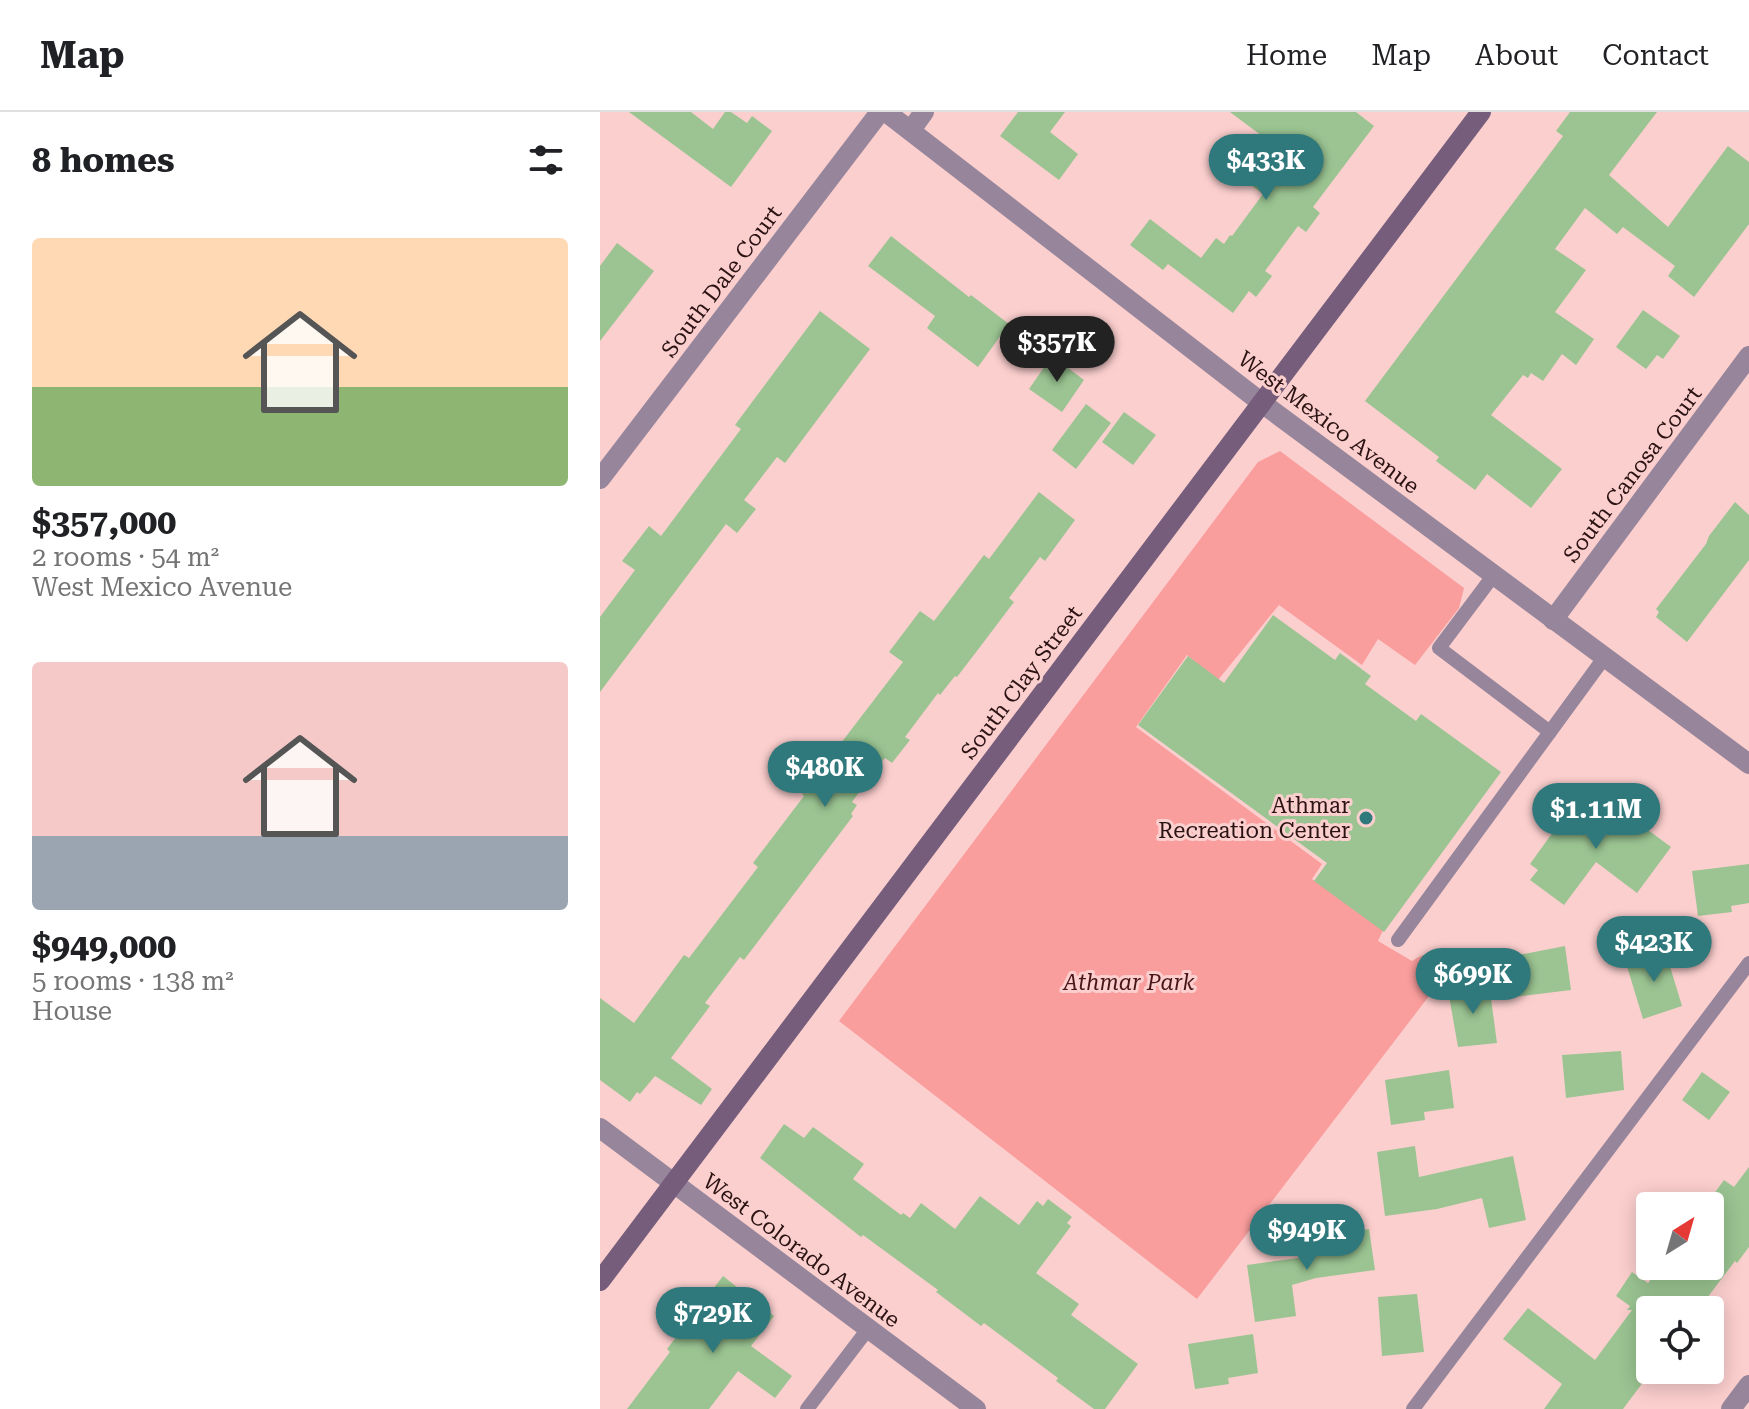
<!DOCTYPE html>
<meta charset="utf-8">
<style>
:root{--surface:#fff;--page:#f6f6f6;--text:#202124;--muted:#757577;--line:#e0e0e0;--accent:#2f797d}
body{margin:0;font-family:"Roboto Serif",serif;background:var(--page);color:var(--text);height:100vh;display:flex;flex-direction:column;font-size:30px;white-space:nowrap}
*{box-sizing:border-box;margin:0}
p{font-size:26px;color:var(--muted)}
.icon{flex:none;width:44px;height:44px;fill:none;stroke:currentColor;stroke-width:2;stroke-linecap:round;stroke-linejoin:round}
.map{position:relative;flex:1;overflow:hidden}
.drawer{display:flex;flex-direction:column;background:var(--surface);width:600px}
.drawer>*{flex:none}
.needle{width:52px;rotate:37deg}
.fabs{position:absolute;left:1036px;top:1080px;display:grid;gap:16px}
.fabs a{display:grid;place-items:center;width:88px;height:88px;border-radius:8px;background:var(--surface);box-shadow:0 4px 20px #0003;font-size:40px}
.price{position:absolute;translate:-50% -68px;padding:0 18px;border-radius:28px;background:var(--accent);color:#fff;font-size:26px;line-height:52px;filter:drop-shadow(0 2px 4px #0008)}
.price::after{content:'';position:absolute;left:50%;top:48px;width:24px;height:18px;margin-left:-12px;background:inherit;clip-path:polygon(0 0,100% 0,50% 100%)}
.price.selected{background:#222;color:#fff}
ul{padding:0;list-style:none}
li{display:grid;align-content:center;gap:16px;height:424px;padding:0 32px}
li span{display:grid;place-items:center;height:248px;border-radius:8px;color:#555}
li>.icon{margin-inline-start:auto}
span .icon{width:144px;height:144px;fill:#fffc;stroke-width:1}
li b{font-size:34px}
h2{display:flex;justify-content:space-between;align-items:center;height:96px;padding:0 32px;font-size:34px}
header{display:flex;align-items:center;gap:48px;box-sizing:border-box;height:112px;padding:0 40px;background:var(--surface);border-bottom:2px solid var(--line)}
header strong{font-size:38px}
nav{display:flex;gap:44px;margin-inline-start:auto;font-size:28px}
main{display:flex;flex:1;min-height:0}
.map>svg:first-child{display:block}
.green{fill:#fa9d9d}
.building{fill:#9bc492}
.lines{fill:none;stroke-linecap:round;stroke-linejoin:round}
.lane{stroke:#97869b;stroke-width:14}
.street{stroke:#97869b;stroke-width:20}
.secondary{stroke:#755d7b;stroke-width:20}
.poi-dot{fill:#2f797d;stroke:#fbcfce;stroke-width:3}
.labels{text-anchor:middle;stroke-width:6;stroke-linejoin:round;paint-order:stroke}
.street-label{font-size:22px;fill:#2b1213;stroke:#fbcfce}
.poi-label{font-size:22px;fill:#2b1213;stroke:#fbcfce;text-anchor:end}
.park-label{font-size:22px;font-style:italic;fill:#491519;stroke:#fbcfce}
</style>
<header>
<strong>Map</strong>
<nav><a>Home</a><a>Map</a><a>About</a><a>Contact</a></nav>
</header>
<main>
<section class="drawer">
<h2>8 homes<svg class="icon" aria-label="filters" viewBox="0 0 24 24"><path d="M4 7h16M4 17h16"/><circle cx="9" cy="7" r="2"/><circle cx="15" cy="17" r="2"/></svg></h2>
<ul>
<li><span style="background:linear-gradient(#ffd9b3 60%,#8fb573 0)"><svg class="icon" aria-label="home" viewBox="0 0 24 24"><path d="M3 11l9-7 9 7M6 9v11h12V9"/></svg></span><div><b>$357,000</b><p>2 rooms · 54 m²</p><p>West Mexico Avenue</p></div></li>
<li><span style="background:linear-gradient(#f6c9c9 70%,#9aa5b1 0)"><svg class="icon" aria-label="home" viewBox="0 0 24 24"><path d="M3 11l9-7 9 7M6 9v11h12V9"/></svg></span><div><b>$949,000</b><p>5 rooms · 138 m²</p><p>House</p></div></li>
</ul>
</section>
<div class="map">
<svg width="1149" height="1297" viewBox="0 0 1149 1297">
<rect width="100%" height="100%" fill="#fbcfce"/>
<path class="green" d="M680,339L864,476L859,496L815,553L778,527L762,553L679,493L618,568L587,543L536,615L722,752L712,767L783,818L778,829L812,849C829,837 837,843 852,854L597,1187L239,909L658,350Z"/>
<g class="building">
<polygon points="29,0 91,0 113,17 125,0 131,0 147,11 152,4 172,19 131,75"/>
<polygon points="418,0 465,0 450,20 478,42 459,68 400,24"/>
<polygon points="630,0 756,0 774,14 713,95 720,101 706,120 698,114 665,159 672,164 656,185 649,179 633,201 568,152 563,158 530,133 550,107 601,146 616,126 624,132 630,123 632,124 663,82 648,71 654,64 644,56 666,27"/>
<polygon points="970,0 1057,0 1009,63 1068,115 1128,34 1149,50 1149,112 1094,185 1068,164 1075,154 1023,115 1017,122 985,96 955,137 986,158 955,200 994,227 976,253 962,242 943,269 931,261 928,266 923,263 891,303 962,357 931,396 887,362 875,378 836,349 839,345 765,289 963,24 956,19"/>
<polygon points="291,124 369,185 371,183 409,212 378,255 327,216 335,204 268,154"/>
<polygon points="17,131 54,159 0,229 0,154"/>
<polygon points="1043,198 1080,224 1063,247 1057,243 1046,257 1016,235"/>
<polygon points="220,199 270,237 185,351 177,345 144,388 156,397 137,421 126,412 0,580 0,505 35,458 22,449 49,414 61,424 141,317 135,313"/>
<polygon points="452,244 484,268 462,300 429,277"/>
<polygon points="486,292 511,311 476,357 452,338"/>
<polygon points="524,300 556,323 533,353 502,330"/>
<polygon points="439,380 475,408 445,449 440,445 409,486 414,490 383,531 357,565 355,564 340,583 338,581 305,625 310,628 292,651 285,646 268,668 252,690 257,693 251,702 253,704 144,848 140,845 105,891 110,894 71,946 112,977 101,993 55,964 40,982 37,980 30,990 0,968 0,886 34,911 84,843 89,846 158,755 153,751 204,684 202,682 303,550 289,540 320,499 334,509 384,443 389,447"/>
<polygon points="1135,390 1149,403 1149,448 1087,530 1056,505 1059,500 1056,497 1106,432 1109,424"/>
<polygon points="673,503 735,548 740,541 771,564 765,572 816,609 821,602 901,660 784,820 714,769 727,751 538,613 588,544 624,571"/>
<polygon points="981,681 1019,710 1025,701 1071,735 1037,781 996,750 964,793 930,768 938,758 930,752"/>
<polygon points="1149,752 1149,791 1131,794 1132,800 1098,804 1092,759"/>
<polygon points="965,834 971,878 914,885 908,845"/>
<polygon points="1065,838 1082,894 1043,907 1026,851"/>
<polygon points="889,872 897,931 858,935 848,878"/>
<polygon points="1021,939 1024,978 966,986 962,943"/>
<polygon points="849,958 854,996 824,1000 825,1008 791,1013 785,968"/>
<polygon points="1102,960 1130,980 1109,1008 1082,988"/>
<polygon points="184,1012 204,1026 213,1015 264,1052 253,1067 301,1103 303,1101 310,1106 321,1091 355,1117 380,1084 419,1113 437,1089 443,1094 448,1087 472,1105 467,1111 471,1114 436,1161 479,1192 471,1203 538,1252 505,1297 494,1297 456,1269 458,1266 384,1211 381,1214 336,1180 338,1178 263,1123 261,1125 160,1046"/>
<polygon points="815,1034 819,1065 913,1044 926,1108 889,1116 882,1086 837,1097 785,1104 777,1040"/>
<polygon points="1149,1055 1149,1135 1137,1151 1135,1149 1098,1198 1050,1198 1050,1261 1023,1297 944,1297 962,1272 903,1227 928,1196 995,1248 1032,1198 1027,1198 1030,1194 1016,1184 1032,1160 1048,1171 1062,1154 1110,1154 1110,1087 1124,1068 1134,1075"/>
<polygon points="769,1117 775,1158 716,1166 692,1173 696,1204 655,1210 647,1153 713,1144 711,1126"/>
<polygon points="123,1164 174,1204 151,1234 192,1264 175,1286 138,1259 109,1297 27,1297 70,1240 67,1237"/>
<polygon points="817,1182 824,1240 782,1244 778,1185"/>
<polygon points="653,1222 658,1261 628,1266 629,1272 595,1277 588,1232"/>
</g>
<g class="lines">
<g class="lane">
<polyline points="893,464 839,536 950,620"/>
<polyline points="798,828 1004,546"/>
<polyline points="207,1297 268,1217"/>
<polyline points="813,1297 1149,851"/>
</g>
<g class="street">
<polyline points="286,0 662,291 1149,652"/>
<polyline points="311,18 324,0"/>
<polyline points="0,367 280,0"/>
<polyline points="953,508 1149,244"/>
<polyline points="0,1016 376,1297"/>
<polyline points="1131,1297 1149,1273"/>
</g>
<polyline class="secondary" points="0,1169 881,0"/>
</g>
<circle class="poi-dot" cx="766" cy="706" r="8"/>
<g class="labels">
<g class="street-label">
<text transform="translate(121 169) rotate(-53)" y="8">South Dale Court</text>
<text transform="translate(729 310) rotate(37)" y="8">West Mexico Avenue</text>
<text transform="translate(1032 362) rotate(-53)" y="8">South Canosa Court</text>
<text transform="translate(421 570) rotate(-53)" y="8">South Clay Street</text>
<text transform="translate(202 1138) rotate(37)" y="8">West Colorado Avenue</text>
</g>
<g class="poi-label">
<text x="750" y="701">Athmar<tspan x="750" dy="25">Recreation Center</tspan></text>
</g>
<g class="park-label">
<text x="529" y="878">Athmar Park</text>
</g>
</g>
</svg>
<div class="fabs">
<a><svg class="needle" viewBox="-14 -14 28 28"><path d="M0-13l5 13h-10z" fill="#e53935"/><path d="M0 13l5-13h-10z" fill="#757577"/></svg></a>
<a><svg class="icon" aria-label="locate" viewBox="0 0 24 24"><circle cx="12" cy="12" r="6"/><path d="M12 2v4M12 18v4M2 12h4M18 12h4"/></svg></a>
</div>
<b class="price" style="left:666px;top:90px">$433K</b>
<b class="price selected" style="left:457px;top:272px">$357K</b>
<b class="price" style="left:225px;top:697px">$480K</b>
<b class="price" style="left:996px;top:739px">$1.11M</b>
<b class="price" style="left:1054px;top:872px">$423K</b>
<b class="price" style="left:873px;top:904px">$699K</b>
<b class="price" style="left:707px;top:1160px">$949K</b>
<b class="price" style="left:113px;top:1243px">$729K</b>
</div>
</main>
